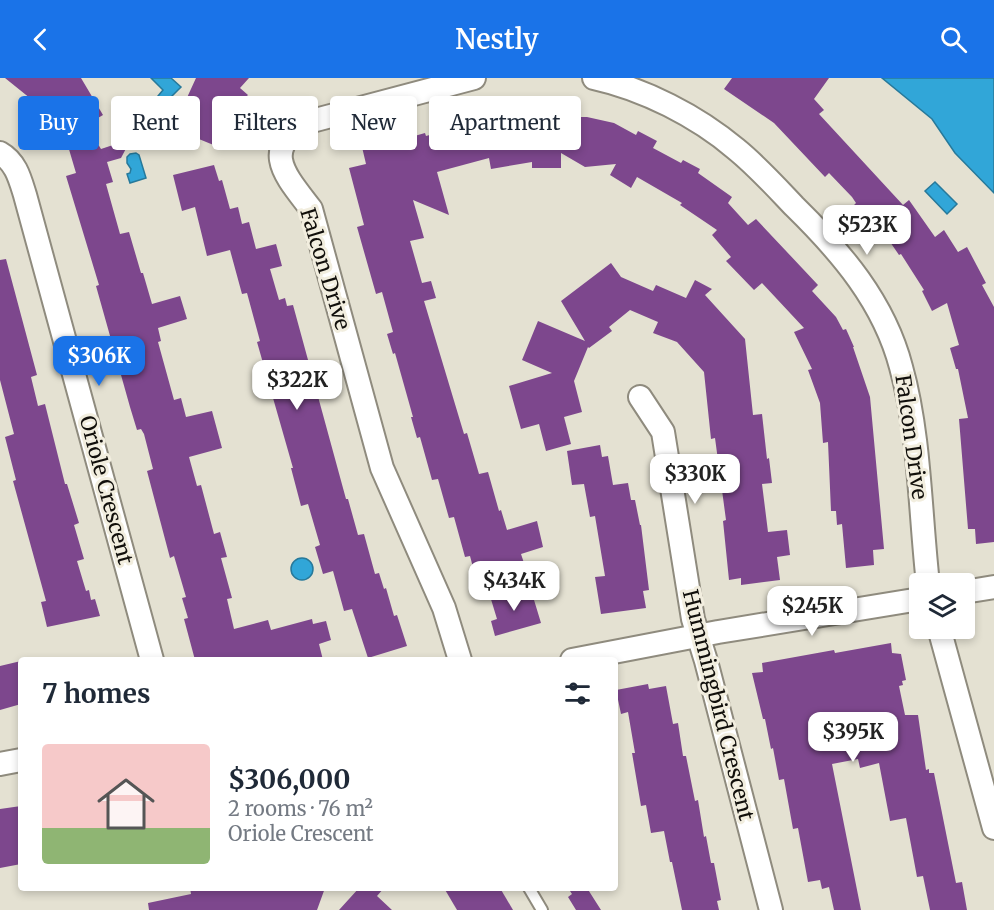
<!DOCTYPE html>
<meta charset="utf-8">
<style>
:root{--surface:#fff;--page:#f6f6f7;--text:#1f2937;--muted:#747a83;--line:#e0e1e3;--accent:#1a73e8}
body{margin:0;font-family:Merriweather,serif;background:var(--page);color:var(--text);height:100vh;display:flex;flex-direction:column;font-size:22px;white-space:nowrap}
*{box-sizing:border-box;margin:0}
p{font-size:20px;color:var(--muted)}
.icon{flex:none;width:33px;height:33px;fill:none;stroke:currentColor;stroke-width:2;stroke-linecap:round;stroke-linejoin:round}
.map{position:relative;flex:1;overflow:hidden}
.sheet{position:absolute;left:18px;top:579px;width:600px;height:234px;display:flex;flex-direction:column;background:var(--surface);border-radius:6px;box-shadow:0 3px 9px #0003}
.sheet>*{flex:none}
.hud{position:absolute;left:18px;top:18px;width:600px;height:54px;display:flex;gap:12px}
.tools{position:absolute;left:909px;top:495px;display:grid;gap:12px}
.tools a{display:grid;place-items:center;width:66px;height:66px;border-radius:6px;background:var(--surface);box-shadow:0 3px 9px #0003;font-size:30px}
.price{position:absolute;translate:-50% -51px;padding:0 14px;border-radius:12px;background:#fff;color:#222;font-size:20px;line-height:39px;filter:drop-shadow(0 2px 3px #0008)}
.price::after{content:'';position:absolute;left:50%;top:36px;width:18px;height:14px;margin-left:-9px;background:inherit;clip-path:polygon(0 0,100% 0,50% 100%)}
.price.active{background:var(--accent);color:#fff}
ul{padding:0;list-style:none}
li{display:flex;align-items:center;gap:18px;height:150px;padding:0 24px}
li+li{border-top:2px solid var(--line)}
li span{display:grid;place-items:center;flex:none;width:168px;height:120px;border-radius:6px;color:#555}
li>.icon{margin-inline-start:auto}
span .icon{width:72px;height:72px;fill:#fffc;stroke-width:1}
li b{font-size:26px}
h2{display:flex;justify-content:space-between;align-items:center;height:72px;padding:0 24px;font-size:26px}
.chip{padding:0 21px;border-radius:6px;background:var(--surface);box-shadow:0 3px 9px #0003;font-size:21px;line-height:54px}
.chip.active{background:var(--accent);color:#fff}
header{display:flex;justify-content:space-between;align-items:center;height:78px;padding:0 24px;background:var(--accent);color:#fff;font-size:27px;font-weight:600}
.map>svg:first-child{display:block}
.water{fill:#31a6d8;stroke:#27799a;stroke-width:1.5}
.building{fill:#7d478d}
.lines{fill:none;stroke-linecap:round;stroke-linejoin:round}
.lane-casing{stroke:#8f8b7e;stroke-width:14}
.street-casing{stroke:#8f8b7e;stroke-width:26}
.lane{stroke:#fff;stroke-width:10}
.street{stroke:#fff;stroke-width:22}
.labels{text-anchor:middle;stroke-width:6;stroke-linejoin:round;paint-order:stroke}
.street-label{font-size:21px;fill:#110f0b;stroke:#f2eedf}
</style>
<header><svg class="icon" aria-label="back" viewBox="0 0 24 24"><path d="M15 5l-7 7 7 7"/></svg>Nestly<svg class="icon" aria-label="search" viewBox="0 0 24 24"><circle cx="10" cy="10" r="6"/><path d="M15 15l6 6"/></svg></header>
<div class="map">
<svg width="994" height="832" viewBox="0 0 994 832">
<rect width="100%" height="100%" fill="#e4e1d2"/>
<g class="water">
<polygon points="151,0 171,0 181,9 165,25 158,18 163,12"/>
<polygon points="882,0 994,0 994,115 955,75 932,41"/>
<polygon points="136,75 139,77 146,100 130,105 127,96 130,95 131,91 127,85 127,79 130,76"/>
<polygon points="935,104 957,126 947,136 925,113"/>
<circle cx="302" cy="491" r="11"/>
</g>
<g class="building">
<polygon points="5,0 81,0 103,37 86,47 101,71 131,61 121,80 107,84 113,104 106,106 120,156 129,154 141,195 143,195 152,226 180,218 187,241 158,250 161,263 158,264 174,322 181,320 186,339 212,333 222,370 189,379 197,408 201,407 214,456 220,454 227,479 221,480 232,520 227,521 234,551 268,542 271,552 312,541 313,546 326,543 331,562 319,566 323,582 195,582 184,541 188,540 182,520 186,519 174,478 170,480 147,393 153,391 144,356 141,351 137,352 130,329 96,208 99,207 66,98 76,95 68,68 62,57 65,55 46,22 41,29"/>
<polygon points="196,0 249,0 240,10 248,17 229,36 216,68 145,39 150,26 175,35 180,22 185,24"/>
<polygon points="732,0 829,0 814,21 824,32 819,36 903,127 909,122 935,159 944,152 958,174 967,169 986,205 982,207 994,229 994,464 976,466 975,451 968,451 959,341 968,340 958,291 956,291 950,270 959,267 947,225 932,233 922,213 924,212 901,176 899,177 873,139 868,144 853,128 856,125 852,119 829,95 825,99 774,45 724,11"/>
<polygon points="523,30 546,30 545,39 587,39 614,45 636,57 638,53 657,63 653,70 681,85 683,82 700,91 698,95 732,119 728,125 748,147 756,141 818,207 812,213 836,239 843,252 846,251 854,269 853,269 870,319 884,471 873,472 874,487 846,490 842,446 837,447 836,433 831,433 828,364 823,365 820,325 808,292 812,291 794,254 804,250 762,205 754,212 726,183 731,179 712,157 717,152 680,127 682,125 637,99 631,110 610,97 616,86 585,89 561,75 561,90 532,90 532,84 491,91 489,80 437,94 449,137 413,122 424,160 410,163 422,205 431,203 436,220 424,223 464,356 467,355 479,396 488,394 499,433 501,432 507,452 537,443 543,469 521,476 524,485 475,497 470,478 465,479 454,439 449,440 438,401 432,402 420,359 417,360 411,339 413,339 395,275 393,276 387,256 393,254 382,214 376,216 357,149 364,147 349,90 366,86 362,69 382,64 383,67 425,55 426,58 458,49 457,46 523,33"/>
<polygon points="214,87 219,103 222,102 230,131 238,129 242,146 249,144 256,171 276,166 282,188 270,191 279,222 285,220 287,228 293,227 346,421 348,421 358,457 364,456 375,496 379,495 384,511 386,510 394,538 397,537 407,568 368,580 352,531 344,533 333,493 323,496 315,469 320,467 308,426 301,428 291,390 293,390 257,264 260,263 247,215 242,216 230,172 207,178 195,129 182,133 173,97"/>
<polygon points="6,181 37,297 31,299 38,328 45,326 65,406 67,406 79,445 74,447 84,481 77,483 86,513 89,512 91,522 95,521 100,538 47,549 41,524 46,523 13,403 16,402 5,359 14,356 0,302 0,182"/>
<polygon points="611,185 621,199 653,213 656,207 686,220 695,202 712,211 705,217 745,261 753,337 762,336 767,381 769,380 772,405 762,406 768,454 787,452 790,477 777,479 780,502 741,507 741,500 729,502 723,443 726,442 715,360 711,361 704,294 677,264 653,255 658,244 630,232 609,249 612,253 589,270 588,269 574,303 582,334 564,339 571,366 546,373 539,346 521,351 509,308 552,295 522,282 538,243 585,263 561,223"/>
<polygon points="600,367 602,379 608,378 613,407 628,405 631,422 635,422 640,447 641,447 649,512 643,513 646,530 601,536 595,499 605,498 595,438 590,439 584,406 572,407 567,373"/>
<polygon points="531,512 541,545 495,558 491,543 497,541 490,518"/>
<polygon points="891,565 892,575 901,576 906,602 902,603 903,607 899,608 905,637 918,637 926,692 929,691 929,695 934,695 956,805 962,804 967,832 930,832 923,798 917,799 906,740 890,743 879,685 860,690 858,681 832,686 861,832 834,832 829,809 822,811 820,802 808,804 798,750 793,751 784,701 779,702 773,670 771,671 765,641 763,641 752,595 763,594 762,585 834,572 835,575"/>
<polygon points="21,583 21,626 0,632 0,588"/>
<polygon points="648,606 649,611 666,608 673,646 678,645 683,678 686,678 695,723 698,722 704,759 706,758 711,785 714,785 721,822 717,823 719,832 682,832 672,784 670,784 664,753 651,755 646,727 641,728 632,675 635,675 628,634 621,636 616,612"/>
<polygon points="21,728 21,786 0,790 0,731"/>
<polygon points="190,810 325,810 317,832 149,832 148,825 191,816"/>
<polygon points="359,810 384,810 377,818 392,832 339,832"/>
<polygon points="444,810 500,810 513,832 457,832"/>
<polygon points="568,810 587,810 601,832 576,832 568,819 572,816"/>
</g>
<g class="lines">
<g class="lane-casing">
<polyline id="lane" points="529,810 542,832"/>
</g>
<g class="street-casing">
<g id="street">
<path d="M594,0C644,11 697,38 736,71C757,88 775,108 794,128C841,174 884,224 901,289C920,357 920,435 928,506"/>
<path d="M0,75C16,84 20,101 25,117L152,582"/>
<polyline points="640,319 663,354 693,541 706,583 771,832"/>
<polyline points="964,514 994,509"/>
<polyline points="939,550 994,750"/>
<path d="M460,582L444,530L382,390L311,131C286,98 259,71 308,44L474,0"/>
<polyline points="572,582 718,554 920,521"/>
<polyline points="0,686 21,682"/>
</g>
</g>
<use href="#lane" class="lane"/>
<use href="#street" class="street"/>
</g>
<g class="labels">
<g class="street-label">
<text transform="translate(325 191) rotate(73)" y="7">Falcon Drive</text>
<text transform="translate(911 359) rotate(82)" y="7">Falcon Drive</text>
<text transform="translate(106 412) rotate(75)" y="7">Oriole Crescent</text>
<text transform="translate(718 627) rotate(76)" y="7">Hummingbird Crescent</text>
</g>
</g>
</svg>
<div class="tools">
<a><svg class="icon" aria-label="layers" viewBox="0 0 24 24"><path d="M12 4l9 5-9 5-9-5zM3 14l9 5 9-5"/></svg></a>
</div>
<b class="price" style="left:867px;top:178px">$523K</b>
<b class="price active" style="left:99px;top:309px">$306K</b>
<b class="price" style="left:297px;top:333px">$322K</b>
<b class="price" style="left:695px;top:427px">$330K</b>
<b class="price" style="left:514px;top:534px">$434K</b>
<b class="price" style="left:812px;top:559px">$245K</b>
<b class="price" style="left:853px;top:685px">$395K</b>
<div class="hud">
<a class="chip active">Buy</a>
<a class="chip">Rent</a>
<a class="chip">Filters</a>
<a class="chip">New</a>
<a class="chip">Apartment</a>
</div>
<section class="sheet">
<h2>7 homes<svg class="icon" aria-label="filters" viewBox="0 0 24 24"><path d="M4 7h16M4 17h16"/><circle cx="9" cy="7" r="2"/><circle cx="15" cy="17" r="2"/></svg></h2>
<ul>
<li><span style="background:linear-gradient(#f6c9c9 70%,#8fb573 0)"><svg class="icon" aria-label="home" viewBox="0 0 24 24"><path d="M3 11l9-7 9 7M6 9v11h12V9"/></svg></span><div><b>$306,000</b><p>2 rooms · 76 m²</p><p>Oriole Crescent</p></div></li>
</ul>
</section>
</div>
